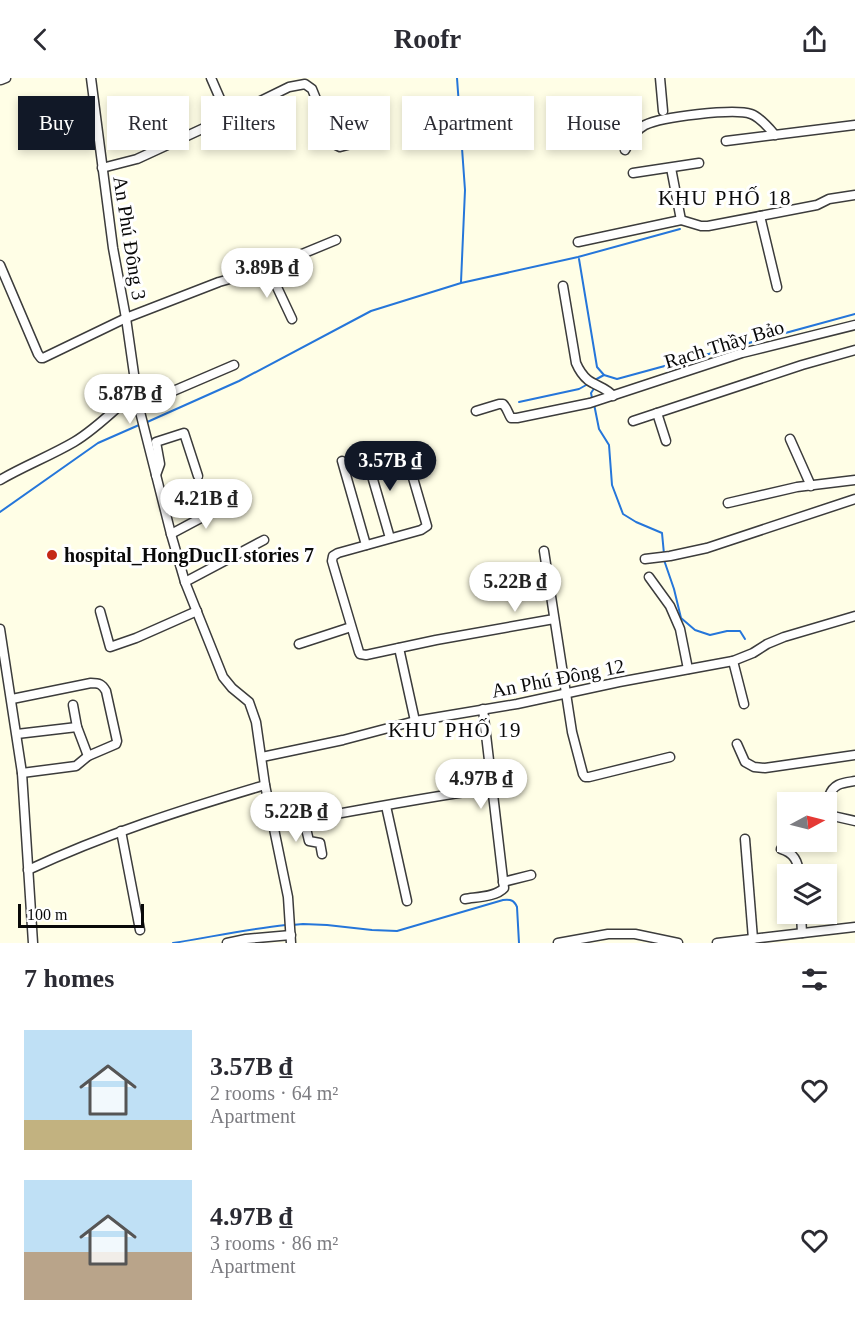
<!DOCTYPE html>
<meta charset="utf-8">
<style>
:root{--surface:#fff;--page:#f2f2f3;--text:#2b2b33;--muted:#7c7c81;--accent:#111827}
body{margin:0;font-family:Georgia,serif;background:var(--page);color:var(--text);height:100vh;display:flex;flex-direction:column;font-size:22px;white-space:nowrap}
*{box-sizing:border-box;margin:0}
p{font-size:20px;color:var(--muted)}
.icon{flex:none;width:33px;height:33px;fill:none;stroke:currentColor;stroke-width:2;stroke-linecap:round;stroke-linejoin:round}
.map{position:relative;height:865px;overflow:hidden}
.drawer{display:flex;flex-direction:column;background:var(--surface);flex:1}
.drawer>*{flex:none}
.guide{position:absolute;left:18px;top:18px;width:819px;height:54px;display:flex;gap:12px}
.needle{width:39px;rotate:83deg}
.controls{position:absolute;left:777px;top:714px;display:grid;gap:12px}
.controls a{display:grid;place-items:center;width:60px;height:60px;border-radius:0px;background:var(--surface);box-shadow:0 3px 9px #0003;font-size:30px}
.scale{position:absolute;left:18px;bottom:15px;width:126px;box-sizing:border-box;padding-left:6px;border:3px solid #090909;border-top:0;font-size:16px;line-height:21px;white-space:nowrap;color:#090909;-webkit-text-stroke:4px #fff;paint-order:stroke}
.price{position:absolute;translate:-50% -51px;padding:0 14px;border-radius:21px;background:#fff;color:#222;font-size:20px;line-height:39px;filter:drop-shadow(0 2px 3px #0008)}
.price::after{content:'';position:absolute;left:50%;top:36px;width:18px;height:14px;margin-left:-9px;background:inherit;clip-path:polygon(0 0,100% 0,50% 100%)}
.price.active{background:var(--accent);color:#fff}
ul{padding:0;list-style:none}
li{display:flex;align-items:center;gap:18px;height:150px;padding:0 24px}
li span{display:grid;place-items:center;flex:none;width:168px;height:120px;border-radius:0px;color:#555}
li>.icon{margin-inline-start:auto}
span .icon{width:72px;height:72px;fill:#fffc;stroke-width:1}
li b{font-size:26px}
h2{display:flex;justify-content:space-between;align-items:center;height:72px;padding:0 24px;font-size:26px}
.tag{padding:0 21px;border-radius:0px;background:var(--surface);box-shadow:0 3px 9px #0003;font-size:21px;line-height:54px}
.tag.active{background:var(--accent);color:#fff}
header{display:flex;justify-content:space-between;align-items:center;height:78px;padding:0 24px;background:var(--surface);font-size:27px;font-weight:600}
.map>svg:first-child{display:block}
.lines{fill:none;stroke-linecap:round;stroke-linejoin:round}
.stream{stroke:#2576da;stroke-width:2}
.minor-tunnel{stroke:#dad9c5;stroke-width:8;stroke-dasharray:8 4;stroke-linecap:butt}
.minor-casing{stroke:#3c3c3c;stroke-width:11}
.minor{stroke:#fff;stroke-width:8}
.poi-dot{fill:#c52816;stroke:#fff;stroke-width:2}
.labels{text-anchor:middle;stroke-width:6;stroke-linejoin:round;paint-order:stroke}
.street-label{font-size:20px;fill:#090909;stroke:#fff}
.poi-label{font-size:20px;font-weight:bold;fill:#090909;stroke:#fff;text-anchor:start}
.neighbourhood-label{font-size:21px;letter-spacing:1.5px;fill:#090909;stroke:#fff}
</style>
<header><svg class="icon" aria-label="back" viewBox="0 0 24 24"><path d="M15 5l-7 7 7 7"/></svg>Roofr<svg class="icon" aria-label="share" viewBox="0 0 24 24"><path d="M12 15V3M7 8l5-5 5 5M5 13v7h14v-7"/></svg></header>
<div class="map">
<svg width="855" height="865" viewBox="0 0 855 865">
<rect width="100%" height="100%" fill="#fffee6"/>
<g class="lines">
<g class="stream">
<polyline points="457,0 465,112 461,204"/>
<polyline points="579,181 597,289 604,297 617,301 855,236"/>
<polyline points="593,303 604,297"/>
<polyline points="592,320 591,315 595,309"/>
<polyline points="519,324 579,311 588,306"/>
<polyline points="594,326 599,351 609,367 612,407 623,436 636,444 662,455 664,476"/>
<polyline points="145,345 239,303 371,233 461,205 578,179 680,151"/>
<polyline points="0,434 98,365 139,347"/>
<polyline points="664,482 674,511 681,540 695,552 710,557 727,553 740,553 745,561"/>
<path d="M292,847L303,846L327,847L372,852L397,853L503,822C510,821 514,822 517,829L519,865"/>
<path d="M173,865C211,859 248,851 286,847"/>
</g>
<polyline class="minor-tunnel" points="829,718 830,734"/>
<g class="minor-casing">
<g id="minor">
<polyline points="91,0 113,170 126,240 135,303 135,314 171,456 185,504 223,599 232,610 249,624 256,644 265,707 288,819 291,865"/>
<polyline points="211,0 228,39"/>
<polyline points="660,0 663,33"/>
<polyline points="1,2 6,0"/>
<polyline points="726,63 855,47"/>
<path d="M625,72C630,63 635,52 645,47C661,39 734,30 751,36C760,39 769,50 775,57"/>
<polyline points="102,90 137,81 228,39 289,9 305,6 312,11 333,63 336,67 340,69 374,60"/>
<polyline points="671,90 681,142"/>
<polyline points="633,95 699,85"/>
<polyline points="760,138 777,209"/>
<polyline points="578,164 681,142 701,148 708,148 817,127 829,121 855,117"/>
<polyline points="0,187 38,276 41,280 43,280 126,240 219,204 268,190 336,162"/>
<polyline points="268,190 292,241"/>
<path d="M563,208L576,285C579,292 582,297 588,302C596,308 607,310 613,318"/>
<polyline points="136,306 146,322 150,323 234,287"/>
<path d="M476,333L499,326H503C507,330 508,335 511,340H517L590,325L742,275L855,247"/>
<polyline points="657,335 666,363"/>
<polyline points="633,343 802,287 855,272"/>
<polyline points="790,361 811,408"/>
<polyline points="404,369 427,448 421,452 338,475 333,478 332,483 359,574 360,576 366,577 436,562 554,541"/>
<polyline points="365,374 390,460"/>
<polyline points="342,383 366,467"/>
<polyline points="156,397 160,386 156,364 184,355 198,398"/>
<path d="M0,402C24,388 50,378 74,364C96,351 115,331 135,314"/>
<polyline points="728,425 797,409 855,402"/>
<polyline points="171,456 229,425"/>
<polyline points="544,473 572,654 583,696 585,699 589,699 670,679"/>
<polyline points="645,481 670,478 707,470 855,421"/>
<polyline points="649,499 670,528 680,551 688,591"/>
<polyline points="185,504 264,462"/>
<polyline points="100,533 110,569 136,560 197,533"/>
<polyline points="0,551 22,695 33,865"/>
<polyline points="299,566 351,549"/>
<polyline points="399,570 415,643"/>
<polyline points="733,583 744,626"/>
<path d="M12,621L91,605C99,605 102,606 106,613L117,663L116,666L88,678L76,688L22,695"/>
<polyline points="73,627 77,649 88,678"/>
<polyline points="17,656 77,649"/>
<polyline points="737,666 745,684 754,689 765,690 855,677"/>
<polyline points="262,679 343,662 415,643 517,626 619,604 733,583 753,575 767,566 784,559 855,538"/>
<path d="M829,718C834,705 843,705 855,703"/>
<polyline points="386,728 407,823"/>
<polyline points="830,734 833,738 855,743"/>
<polyline points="304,742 309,763 320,765 322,776"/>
<path d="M273,747C346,735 419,720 492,710"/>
<polyline points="121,753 140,852"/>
<polyline points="745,761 753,861"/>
<path d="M781,771C794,775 798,783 799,796"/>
<path d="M28,792C105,756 184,731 265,707"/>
<polyline points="503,804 531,797"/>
<path d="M465,821C476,819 496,819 504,810L483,631"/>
<polyline points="801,836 802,855"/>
<polyline points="227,865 246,861 291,857"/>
<polyline points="558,865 608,856 635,856 678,865"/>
<polyline points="717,865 855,849"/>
</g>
</g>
<use href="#minor" class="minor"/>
</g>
<circle class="poi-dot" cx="52" cy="477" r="6"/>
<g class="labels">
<g class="street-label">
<text transform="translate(130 160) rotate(81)" y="7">An Phú Đông 3</text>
<text transform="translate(724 266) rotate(-17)" y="7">Rạch Thầy Bảo</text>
<text transform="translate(558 600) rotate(-11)" y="7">An Phú Đông 12</text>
</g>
<g class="poi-label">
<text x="64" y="484">hospital_HongDucII stories 7</text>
</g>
<g class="neighbourhood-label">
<text x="725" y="127">KHU PHỐ 18</text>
<text x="455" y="659">KHU PHỐ 19</text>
</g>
</g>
</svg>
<div class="controls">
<a><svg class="needle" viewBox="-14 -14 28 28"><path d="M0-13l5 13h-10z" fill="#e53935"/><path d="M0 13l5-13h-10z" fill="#7c7c81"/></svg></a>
<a><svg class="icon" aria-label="layers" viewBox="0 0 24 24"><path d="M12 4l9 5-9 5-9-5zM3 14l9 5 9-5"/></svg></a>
</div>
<div class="scale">100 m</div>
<b class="price" style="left:267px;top:221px">3.89B ₫</b>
<b class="price" style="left:130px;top:347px">5.87B ₫</b>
<b class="price active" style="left:390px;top:414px">3.57B ₫</b>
<b class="price" style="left:206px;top:452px">4.21B ₫</b>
<b class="price" style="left:515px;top:535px">5.22B ₫</b>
<b class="price" style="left:481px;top:732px">4.97B ₫</b>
<b class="price" style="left:296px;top:765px">5.22B ₫</b>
<div class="guide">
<a class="tag active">Buy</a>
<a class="tag">Rent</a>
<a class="tag">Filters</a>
<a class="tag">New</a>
<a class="tag">Apartment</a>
<a class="tag">House</a>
</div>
</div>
<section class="drawer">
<h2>7 homes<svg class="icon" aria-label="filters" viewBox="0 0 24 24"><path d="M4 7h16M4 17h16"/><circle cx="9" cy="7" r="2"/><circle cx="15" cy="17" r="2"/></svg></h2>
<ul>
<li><span style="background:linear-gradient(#bfe0f5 75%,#c2b280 0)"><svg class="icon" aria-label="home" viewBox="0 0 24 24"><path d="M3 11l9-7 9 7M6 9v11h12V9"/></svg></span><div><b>3.57B ₫</b><p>2 rooms · 64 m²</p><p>Apartment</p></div><svg class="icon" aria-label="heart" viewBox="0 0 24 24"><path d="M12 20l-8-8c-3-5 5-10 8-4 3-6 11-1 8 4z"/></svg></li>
<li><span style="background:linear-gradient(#bfe0f5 60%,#b9a48a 0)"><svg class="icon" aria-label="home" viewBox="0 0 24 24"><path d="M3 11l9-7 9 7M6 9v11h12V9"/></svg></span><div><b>4.97B ₫</b><p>3 rooms · 86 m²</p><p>Apartment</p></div><svg class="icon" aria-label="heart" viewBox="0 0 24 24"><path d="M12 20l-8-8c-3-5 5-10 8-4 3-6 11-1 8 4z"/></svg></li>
</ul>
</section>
